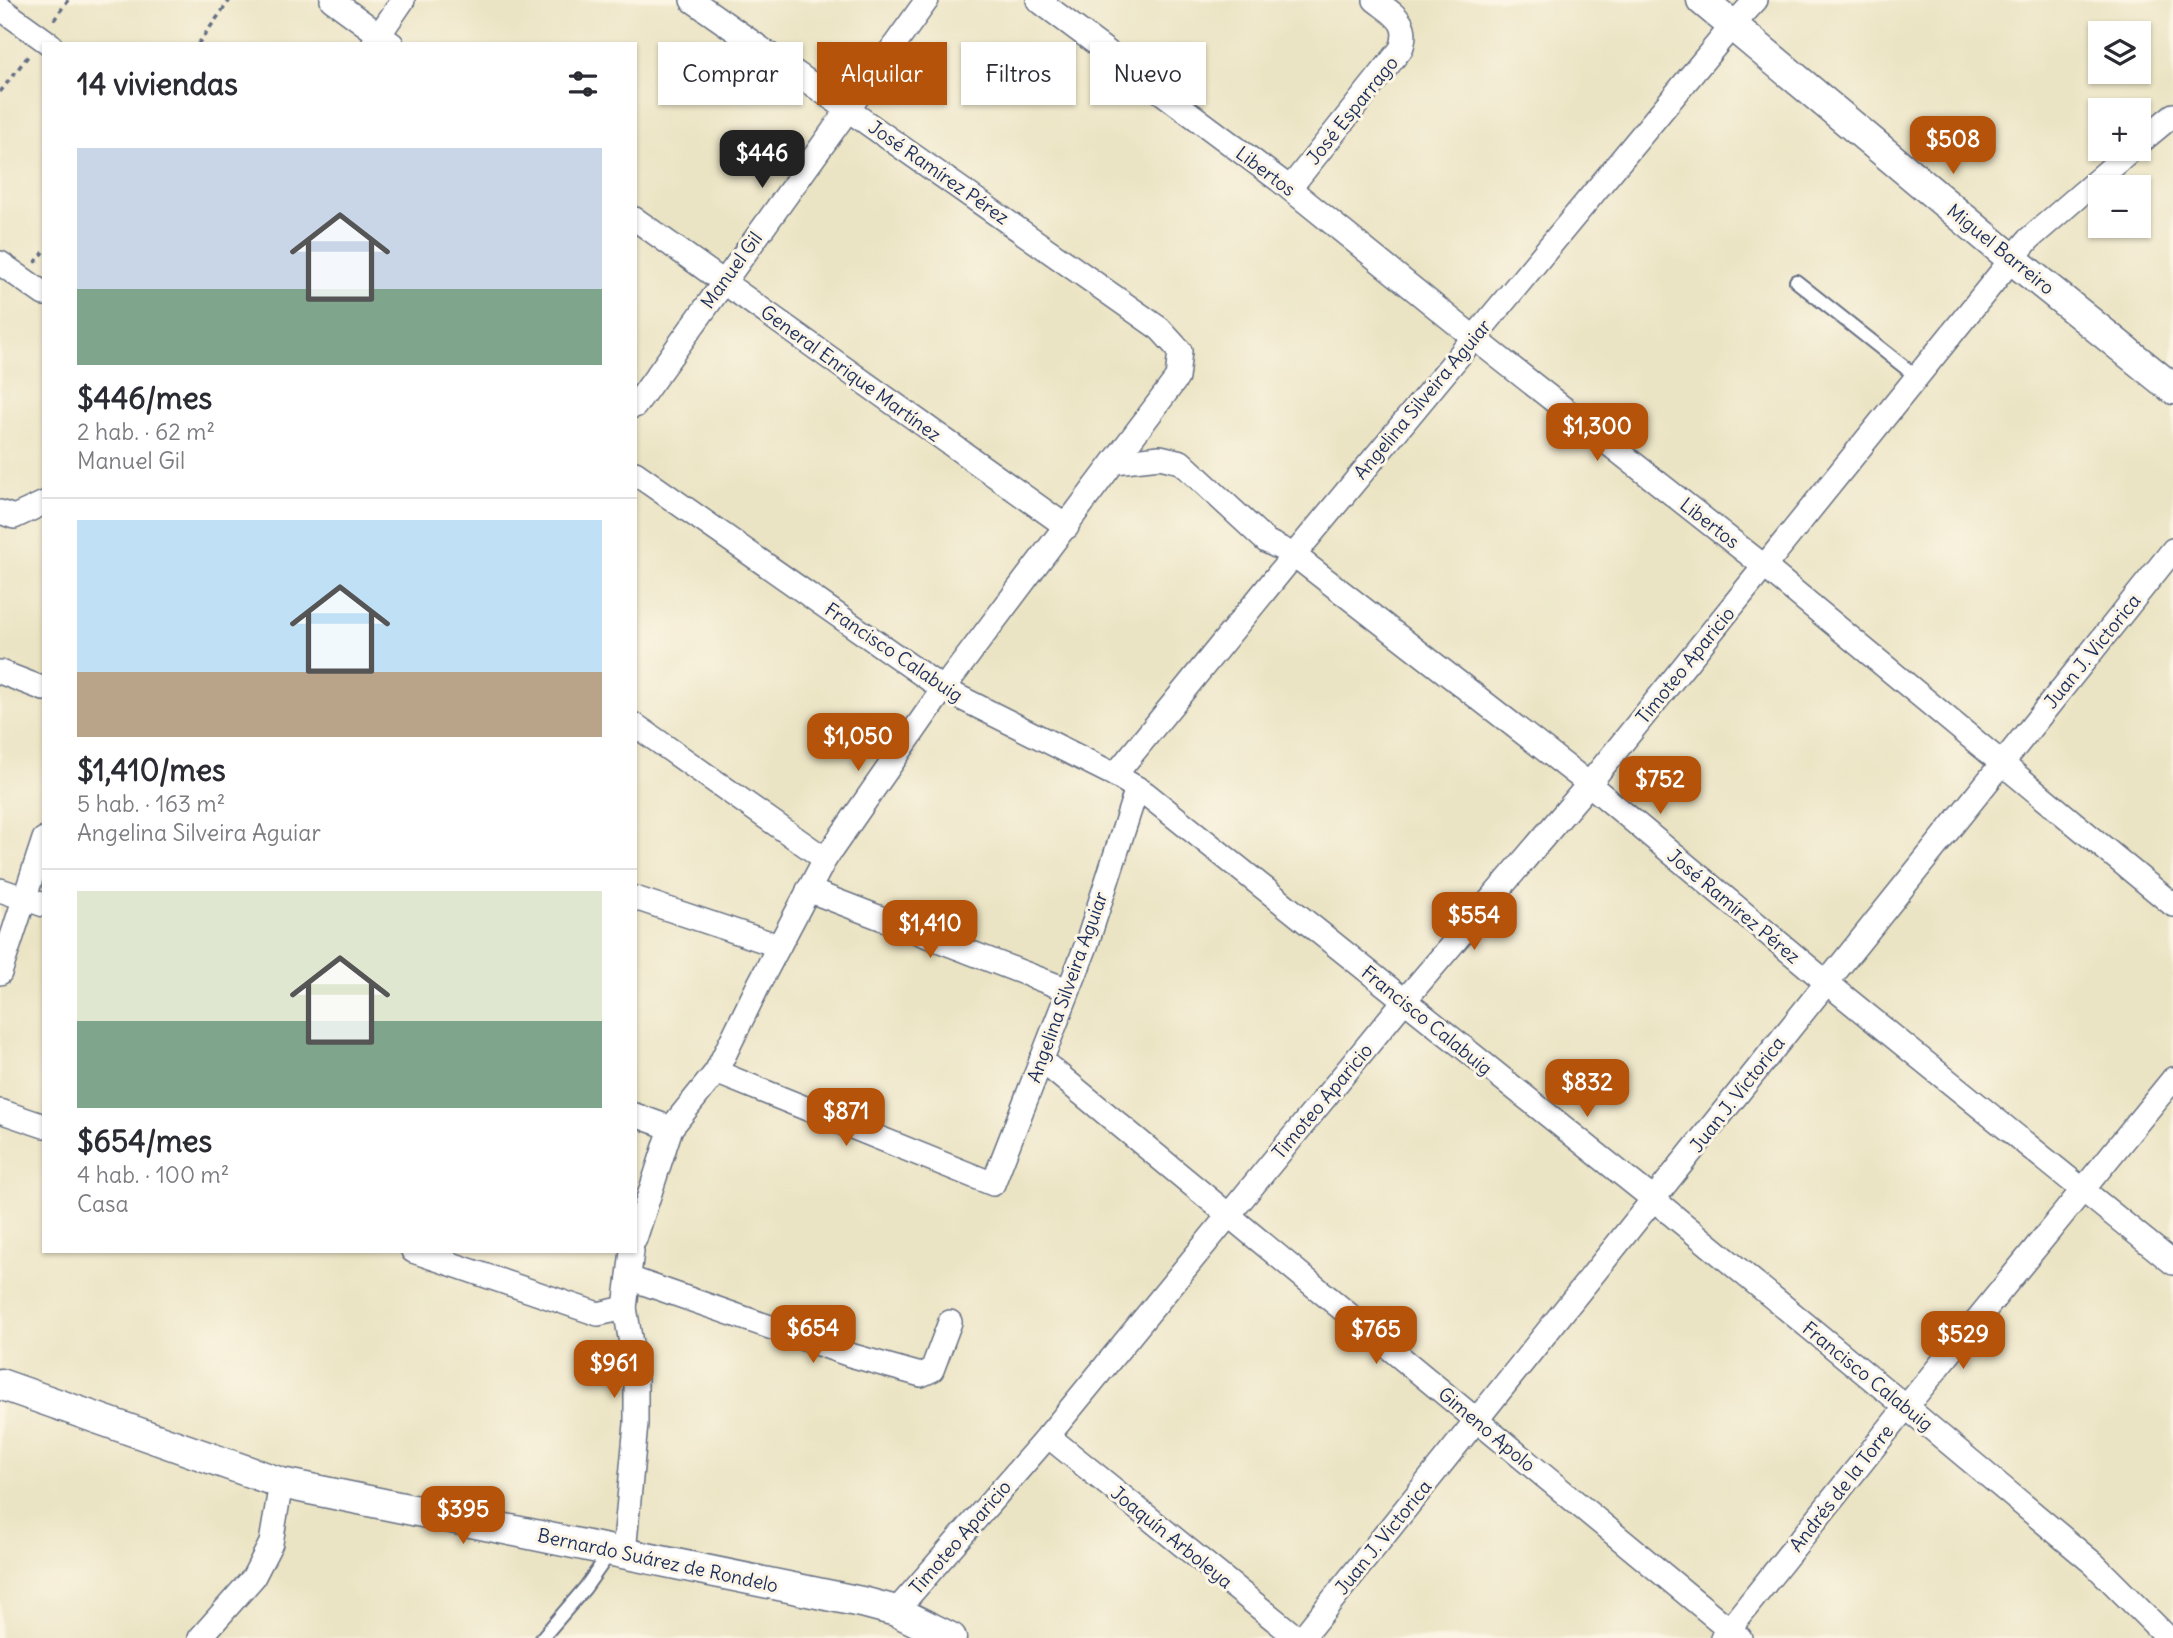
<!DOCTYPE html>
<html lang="es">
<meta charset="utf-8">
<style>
:root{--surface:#fff;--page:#f7f7f7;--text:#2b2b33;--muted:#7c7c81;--line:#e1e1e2;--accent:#b45309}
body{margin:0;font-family:Delius,sans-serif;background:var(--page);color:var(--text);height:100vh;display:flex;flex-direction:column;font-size:26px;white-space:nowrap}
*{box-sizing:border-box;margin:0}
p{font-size:23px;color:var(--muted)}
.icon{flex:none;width:38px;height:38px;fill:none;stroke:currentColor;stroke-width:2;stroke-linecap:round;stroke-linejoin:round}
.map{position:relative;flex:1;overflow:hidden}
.details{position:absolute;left:42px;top:42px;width:595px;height:1211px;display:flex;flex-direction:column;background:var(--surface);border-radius:0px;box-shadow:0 2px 5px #0004}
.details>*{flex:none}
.banner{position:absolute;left:658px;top:42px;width:665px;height:63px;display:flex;gap:14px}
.buttons{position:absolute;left:2088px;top:21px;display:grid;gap:14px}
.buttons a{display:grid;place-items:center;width:63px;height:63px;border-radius:0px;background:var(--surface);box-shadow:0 2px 5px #0004;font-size:35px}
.price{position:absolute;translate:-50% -60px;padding:0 16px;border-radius:14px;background:var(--accent);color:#fff;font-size:23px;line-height:46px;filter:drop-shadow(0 2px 4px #0008)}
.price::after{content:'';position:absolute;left:50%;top:42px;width:21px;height:16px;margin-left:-10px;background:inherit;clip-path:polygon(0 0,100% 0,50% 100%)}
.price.on{background:#222;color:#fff}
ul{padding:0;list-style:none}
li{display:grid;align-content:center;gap:14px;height:371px;padding:0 35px}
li+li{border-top:2px solid var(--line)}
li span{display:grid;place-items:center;height:217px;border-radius:0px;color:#555}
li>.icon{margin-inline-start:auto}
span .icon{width:126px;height:126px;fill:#fffc;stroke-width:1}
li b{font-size:30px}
h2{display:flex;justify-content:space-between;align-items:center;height:84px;padding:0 35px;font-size:30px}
.chip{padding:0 24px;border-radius:0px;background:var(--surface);box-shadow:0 2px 5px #0004;font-size:24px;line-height:63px}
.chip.on{background:var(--accent);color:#fff}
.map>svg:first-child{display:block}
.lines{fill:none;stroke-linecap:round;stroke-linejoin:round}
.service-casing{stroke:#646e82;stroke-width:16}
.minor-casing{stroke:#646e82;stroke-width:26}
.tertiary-casing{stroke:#646e82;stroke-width:33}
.path{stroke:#646e82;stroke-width:3.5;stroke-dasharray:5 5;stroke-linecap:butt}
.service{stroke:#fff;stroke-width:12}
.minor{stroke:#fff;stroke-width:23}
.tertiary{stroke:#fff;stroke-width:30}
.labels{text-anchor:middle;stroke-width:6;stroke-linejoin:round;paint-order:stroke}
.street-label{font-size:19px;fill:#1b2f5e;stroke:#fcf5e5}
</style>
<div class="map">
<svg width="2173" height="1638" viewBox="0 0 2173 1638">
<rect width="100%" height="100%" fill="#fcf5e5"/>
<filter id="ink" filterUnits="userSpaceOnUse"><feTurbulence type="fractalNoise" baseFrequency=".0143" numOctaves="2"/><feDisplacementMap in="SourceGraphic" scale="14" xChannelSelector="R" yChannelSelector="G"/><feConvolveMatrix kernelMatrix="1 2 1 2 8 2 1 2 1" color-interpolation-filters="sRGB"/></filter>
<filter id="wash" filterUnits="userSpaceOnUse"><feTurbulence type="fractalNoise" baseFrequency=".00686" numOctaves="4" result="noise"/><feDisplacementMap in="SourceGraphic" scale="28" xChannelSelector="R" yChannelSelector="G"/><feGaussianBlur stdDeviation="1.57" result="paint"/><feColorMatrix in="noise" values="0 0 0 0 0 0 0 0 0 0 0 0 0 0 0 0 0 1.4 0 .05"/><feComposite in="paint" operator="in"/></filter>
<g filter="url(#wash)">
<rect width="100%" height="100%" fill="#ebe4c4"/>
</g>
<g filter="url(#ink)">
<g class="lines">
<g class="service-casing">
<g id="service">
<polyline points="1796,281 1917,377"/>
<polyline points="542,1638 585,1588 611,1551"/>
</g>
</g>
<g class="minor-casing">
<g id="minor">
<polyline points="332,0 392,44"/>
<polyline points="1038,0 1279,180 1473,337 1765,567 2173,905"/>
<polyline points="0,8 50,44"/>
<polyline points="373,44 403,0"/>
<polyline points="2138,144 2173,115"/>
<path d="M1290,188L1401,49C1411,22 1394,15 1375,0"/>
<polyline points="635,219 1067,527"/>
<polyline points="0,263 44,294"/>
<polyline points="635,406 927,0"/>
<polyline points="1115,462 1160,457 1181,462 1266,541 1294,555 1589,784 1826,982 2173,1263"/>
<polyline points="635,473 943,689 1115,775 1145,793 1653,1199 1906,1407 2094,1564 2168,1638"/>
<polyline points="0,512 14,517 44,503"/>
<polyline points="0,672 44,689"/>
<polyline points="635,725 825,859"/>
<polyline points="1115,775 1294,555 1732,26 1756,0"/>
<polyline points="0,890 44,905"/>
<polyline points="808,890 1068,990"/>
<polyline points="635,898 779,946"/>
<polyline points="0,973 44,839"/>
<polyline points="1041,1060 1740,1638"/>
<polyline points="716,1072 993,1184 1086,946 1137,788"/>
<polyline points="0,1111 44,1126"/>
<polyline points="635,1115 671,1128"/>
<polyline points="635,1239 671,1128 716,1072 760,982 825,859 943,689 1177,378 1180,351 1160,329 692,0"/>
<polyline points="413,1251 598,1314 625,1308"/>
<polyline points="629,1278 850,1355 921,1375 932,1370 950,1322"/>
<polyline points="1048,1436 1297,1638"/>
<polyline points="624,1553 636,1424 636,1373 625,1308 632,1251"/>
<polyline points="896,1611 1048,1436 1404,1001 1589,784 2012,259 2029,239 2133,149"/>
<polyline points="200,1638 253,1578 271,1543 281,1483"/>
<polyline points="1302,1638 2173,550"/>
<polyline points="1722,1638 1906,1407 2173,1079"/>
</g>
</g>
<g class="tertiary-casing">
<g id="tertiary">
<polyline points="1702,0 2012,259 2173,389"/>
<polyline points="0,1384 281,1483 866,1603 896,1611 951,1638"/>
</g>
</g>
<g class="path">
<polyline points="54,20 68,0"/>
<polyline points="198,44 230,0"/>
<polyline points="0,92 29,55"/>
<polyline points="35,263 44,252"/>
</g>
<use href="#service" class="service"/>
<use href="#minor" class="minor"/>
<use href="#tertiary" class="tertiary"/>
</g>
</g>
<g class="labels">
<g class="street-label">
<text transform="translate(1352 110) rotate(-51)" y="7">José Esparrago</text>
<text transform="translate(1266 171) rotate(37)" y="7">Libertos</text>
<text transform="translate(939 172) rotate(35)" y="7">José Ramírez Pérez</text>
<text transform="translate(2001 249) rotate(39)" y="7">Miguel Barreiro</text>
<text transform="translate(731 270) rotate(-54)" y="7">Manuel Gil</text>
<text transform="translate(851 373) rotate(36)" y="7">General Enrique Martínez</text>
<text transform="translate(1422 399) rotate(-50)" y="7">Angelina Silveira Aguiar</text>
<text transform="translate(1710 523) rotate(38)" y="7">Libertos</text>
<text transform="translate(2092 651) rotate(-51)" y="7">Juan J. Victorica</text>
<text transform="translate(894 652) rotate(34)" y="7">Francisco Calabuig</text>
<text transform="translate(1685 665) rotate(-51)" y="7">Timoteo Aparicio</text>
<text transform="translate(1734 906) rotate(40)" y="7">José Ramírez Pérez</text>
<text transform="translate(1067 987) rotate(-70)" y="7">Angelina Silveira Aguiar</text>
<text transform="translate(1427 1020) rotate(39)" y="7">Francisco Calabuig</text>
<text transform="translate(1737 1094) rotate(-52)" y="7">Juan J. Victorica</text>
<text transform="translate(1322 1101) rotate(-50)" y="7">Timoteo Aparicio</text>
<text transform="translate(1868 1376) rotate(39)" y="7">Francisco Calabuig</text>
<text transform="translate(1487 1429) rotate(40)" y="7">Gimeno Apolo</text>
<text transform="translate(1841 1488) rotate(-52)" y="7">Andrés de la Torre</text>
<text transform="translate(960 1537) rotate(-49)" y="7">Timoteo Aparicio</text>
<text transform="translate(1172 1537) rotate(39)" y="7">Joaquín Arboleya</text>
<text transform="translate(1383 1537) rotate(-51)" y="7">Juan J. Victorica</text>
<text transform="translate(658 1560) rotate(12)" y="7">Bernardo Suárez de Rondelo</text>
</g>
</g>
</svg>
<div class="buttons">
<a><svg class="icon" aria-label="layers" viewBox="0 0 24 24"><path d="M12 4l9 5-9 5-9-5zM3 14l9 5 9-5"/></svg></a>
<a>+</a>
<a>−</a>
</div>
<b class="price" style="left:1953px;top:176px">$508</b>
<b class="price on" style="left:762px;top:190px">$446</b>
<b class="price" style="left:1597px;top:463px">$1,300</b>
<b class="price" style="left:858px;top:773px">$1,050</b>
<b class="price" style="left:1660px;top:816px">$752</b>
<b class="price" style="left:1474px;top:952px">$554</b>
<b class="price" style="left:930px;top:960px">$1,410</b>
<b class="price" style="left:1587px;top:1119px">$832</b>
<b class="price" style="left:846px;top:1148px">$871</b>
<b class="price" style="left:813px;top:1365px">$654</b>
<b class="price" style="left:1376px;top:1366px">$765</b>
<b class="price" style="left:1963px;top:1371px">$529</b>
<b class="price" style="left:614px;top:1400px">$961</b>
<b class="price" style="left:463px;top:1546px">$395</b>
<div class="banner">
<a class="chip">Comprar</a>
<a class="chip on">Alquilar</a>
<a class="chip">Filtros</a>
<a class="chip">Nuevo</a>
</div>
<section class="details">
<h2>14 viviendas<svg class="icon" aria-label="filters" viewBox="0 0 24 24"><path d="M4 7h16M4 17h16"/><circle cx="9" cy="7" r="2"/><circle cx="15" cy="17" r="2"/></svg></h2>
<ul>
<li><span style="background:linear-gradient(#c9d6e8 65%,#7fa58c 0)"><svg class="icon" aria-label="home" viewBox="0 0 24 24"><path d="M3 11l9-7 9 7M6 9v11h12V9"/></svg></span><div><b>$446/mes</b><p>2 hab. · 62 m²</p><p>Manuel Gil</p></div></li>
<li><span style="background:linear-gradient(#bfe0f5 70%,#b9a48a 0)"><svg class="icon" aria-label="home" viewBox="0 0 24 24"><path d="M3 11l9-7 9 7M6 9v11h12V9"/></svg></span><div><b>$1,410/mes</b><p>5 hab. · 163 m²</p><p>Angelina Silveira Aguiar</p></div></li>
<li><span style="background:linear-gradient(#dfe7d0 60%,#7fa58c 0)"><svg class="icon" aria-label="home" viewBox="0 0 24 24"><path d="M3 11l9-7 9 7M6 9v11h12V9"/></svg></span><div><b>$654/mes</b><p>4 hab. · 100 m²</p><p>Casa</p></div></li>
</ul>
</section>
</div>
